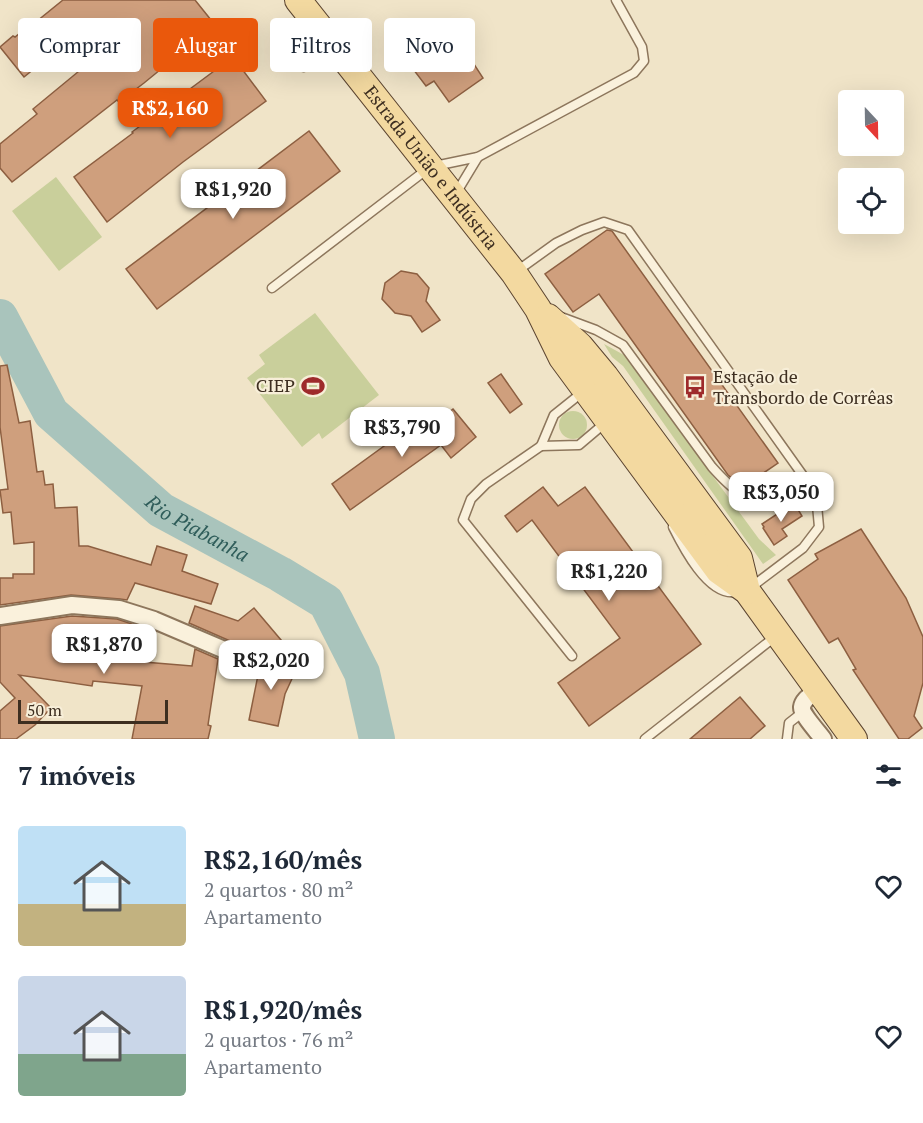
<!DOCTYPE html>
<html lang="pt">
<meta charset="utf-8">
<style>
:root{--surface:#fff;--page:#f6f6f7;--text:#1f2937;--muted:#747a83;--accent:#ea580c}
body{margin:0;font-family:"PT Serif",serif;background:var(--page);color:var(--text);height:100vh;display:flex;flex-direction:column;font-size:22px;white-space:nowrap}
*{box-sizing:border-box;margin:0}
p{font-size:20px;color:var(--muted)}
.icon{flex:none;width:33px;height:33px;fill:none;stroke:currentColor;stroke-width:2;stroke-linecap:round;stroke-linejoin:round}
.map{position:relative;height:739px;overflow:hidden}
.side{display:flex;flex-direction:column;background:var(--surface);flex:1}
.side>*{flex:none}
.guide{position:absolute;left:18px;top:18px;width:600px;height:54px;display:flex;gap:12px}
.needle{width:39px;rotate:158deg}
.controls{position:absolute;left:838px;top:90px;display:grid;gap:12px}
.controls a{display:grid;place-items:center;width:66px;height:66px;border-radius:6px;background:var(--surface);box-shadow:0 6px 24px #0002;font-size:30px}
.scale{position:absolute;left:18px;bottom:15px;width:150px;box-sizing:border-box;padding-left:6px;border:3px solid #3d2e20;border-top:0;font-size:16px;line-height:21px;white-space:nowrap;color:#3d2e20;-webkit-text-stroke:4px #f7eed8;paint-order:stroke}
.price{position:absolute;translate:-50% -51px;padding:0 14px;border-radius:12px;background:#fff;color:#222;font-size:20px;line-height:39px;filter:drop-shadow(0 2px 3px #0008)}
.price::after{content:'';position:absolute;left:50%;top:36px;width:18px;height:14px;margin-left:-9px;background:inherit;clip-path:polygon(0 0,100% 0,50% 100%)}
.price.active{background:var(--accent);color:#fff}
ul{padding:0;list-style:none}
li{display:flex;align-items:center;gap:18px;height:150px;padding:0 18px}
li span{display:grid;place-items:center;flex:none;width:168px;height:120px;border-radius:6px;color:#555}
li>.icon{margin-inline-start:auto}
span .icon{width:72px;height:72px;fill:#fffc;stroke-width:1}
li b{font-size:26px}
h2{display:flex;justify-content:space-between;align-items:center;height:72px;padding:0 18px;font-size:26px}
.chip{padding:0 21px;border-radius:6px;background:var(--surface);box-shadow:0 6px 24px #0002;font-size:21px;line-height:54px}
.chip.active{background:var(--accent);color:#fff}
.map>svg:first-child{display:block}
.green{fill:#c9cf9b}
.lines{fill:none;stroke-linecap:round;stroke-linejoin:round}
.river{stroke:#a9c4bc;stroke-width:36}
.building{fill:#cf9f7d;stroke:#8d5f41;stroke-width:1.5}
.lane-casing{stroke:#8d765c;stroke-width:11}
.street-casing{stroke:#8d765c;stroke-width:20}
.primary-casing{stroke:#5b4430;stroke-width:28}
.lane{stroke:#faf1dc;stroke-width:8}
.street{stroke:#faf1dc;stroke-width:16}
.primary{stroke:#f3d9a0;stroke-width:26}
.labels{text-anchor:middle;stroke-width:4.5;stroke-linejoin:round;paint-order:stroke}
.street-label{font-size:18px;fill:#3d2e20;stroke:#f7eed8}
.poi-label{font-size:18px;fill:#3d2e20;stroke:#f7eed8;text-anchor:start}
.water-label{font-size:20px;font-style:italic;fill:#2f5d5a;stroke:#f7eed8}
</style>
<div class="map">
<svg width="923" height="739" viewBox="0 0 923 739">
<rect width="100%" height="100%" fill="#f0e4c8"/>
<g class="green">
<polygon points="56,177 102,237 59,271 12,211"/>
<polygon points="315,313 379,395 322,439 319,433 302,447 247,378 265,364 259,355"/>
<polygon points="604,344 624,355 759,539 776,555 763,564 623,366 612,357"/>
<circle cx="573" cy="425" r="14"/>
</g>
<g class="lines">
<path class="river" id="s1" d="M0,317L51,413L161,510L280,574L326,602L362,673L377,739"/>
</g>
<g class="building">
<polygon points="63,0 195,0 215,25 144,83 119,102 117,100 12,182 0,168 0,144 37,114 33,109 90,62 71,39 24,77 0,47 13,36 15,37 36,20 37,21"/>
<polygon points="444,40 461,64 470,58 483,78 449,102 434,81 426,86 410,65"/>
<polygon points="233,57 266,101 183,162 107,222 74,177 133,133 132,132"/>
<polygon points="309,131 340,171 157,309 126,269"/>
<polygon points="607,230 612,231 778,463 743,487 728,475 599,294 573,312 545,274"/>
<polygon points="401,271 417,274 429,288 426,301 440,320 422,332 411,316 395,313 382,299 385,283"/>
<polygon points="7,365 19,423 30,421 37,472 43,471 45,485 53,484 55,508 77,507 79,546 88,546 151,565 157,546 187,555 182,571 218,584 211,604 135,583 127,600 120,599 71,595 0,605 0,578 13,578 13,574 34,574 34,542 14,544 11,512 3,513 0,490 8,489 0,427 0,366"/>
<polygon points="501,374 522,404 510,413 488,383"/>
<polygon points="453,409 476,437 451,458 441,445 350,510 332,484 413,425 421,435"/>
<polygon points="543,487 558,506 585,487 701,644 589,726 558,683 620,638 532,520 517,532 505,516"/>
<polygon points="794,503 802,516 782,529 787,536 774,545 763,528 764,527 762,524"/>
<polygon points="861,529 906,598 923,637 923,683 914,716 922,728 908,739 899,739 853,670 856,669 838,638 829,643 788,580 818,559 815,554"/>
<polygon points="195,606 238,621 254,608 281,640 249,665 248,664 251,661 251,655 249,650 246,648 189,623"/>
<polygon points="72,616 117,619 150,630 144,662 192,666 195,649 218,659 208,725 211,726 208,739 132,739 142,686 93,681 92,686 19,675 51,708 35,725 16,739 0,739 0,711 15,698 0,682 0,626"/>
<polygon points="262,655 296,670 285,694 278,726 249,720"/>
<polygon points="740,697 765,726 750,739 690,739"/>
</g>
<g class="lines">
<g class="lane-casing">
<g id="lane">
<polyline points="304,67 331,46"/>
<polyline points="455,195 478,157"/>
<polyline points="517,271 556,243 582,230 604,222 628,230 804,477 817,505 819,527 803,548 750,588"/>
<polyline points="272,288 430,167 478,157 634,73 644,61 642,47 616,0"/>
<path d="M561,317L596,330L623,345L712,467C729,486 746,505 774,495C784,491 795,483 804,477"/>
<polyline points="541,446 579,445 605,423"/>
<path d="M673,527C683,547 708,596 735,592"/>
<polyline points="572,656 463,520 471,499 486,484 541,446 554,415 584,391"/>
<polyline points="645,739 776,636"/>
<polyline points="787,739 789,723 803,712"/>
</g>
</g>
<g class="street-casing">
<g id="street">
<polyline points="0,616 72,605 119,609 154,620 241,657"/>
<path d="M818,689C813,694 803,699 802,707C801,714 819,733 823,739"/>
</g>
</g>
<g class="primary-casing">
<g id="primary">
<path id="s2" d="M298,0L514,273L538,309L562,358L719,571L747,591L854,739"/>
<polyline points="548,317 580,346 605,376 739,558 747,591"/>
</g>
</g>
<use href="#lane" class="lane"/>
<use href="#street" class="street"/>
<use href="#primary" class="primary"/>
</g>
<defs>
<g id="stadium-bare" transform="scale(1.8)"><path d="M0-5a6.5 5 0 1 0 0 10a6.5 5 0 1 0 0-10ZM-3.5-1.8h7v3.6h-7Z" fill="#9e2a2b" stroke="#f7eed8" stroke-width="2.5" paint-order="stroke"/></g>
<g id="bus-bare" transform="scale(1.8)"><path d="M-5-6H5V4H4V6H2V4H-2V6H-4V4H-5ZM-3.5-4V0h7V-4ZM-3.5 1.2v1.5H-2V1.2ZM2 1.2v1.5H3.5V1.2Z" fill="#9e2a2b" stroke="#f7eed8" stroke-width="2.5" paint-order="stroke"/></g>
</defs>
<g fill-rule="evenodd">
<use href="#stadium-bare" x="313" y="386"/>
<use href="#bus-bare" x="695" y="387"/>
</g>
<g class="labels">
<g class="street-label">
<text dy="6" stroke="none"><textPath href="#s2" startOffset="214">Estrada União e Indústria</textPath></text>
</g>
<g class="poi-label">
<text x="713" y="383">Estação de<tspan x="713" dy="21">Transbordo de Corrêas</tspan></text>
<text x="295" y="392" text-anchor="end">CIEP</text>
</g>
<g class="water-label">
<text dy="7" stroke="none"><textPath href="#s1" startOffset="296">Rio Piabanha</textPath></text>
</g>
</g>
</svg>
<div class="controls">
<a><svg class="needle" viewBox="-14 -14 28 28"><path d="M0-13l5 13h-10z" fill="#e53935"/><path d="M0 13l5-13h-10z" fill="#747a83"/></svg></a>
<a><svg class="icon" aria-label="locate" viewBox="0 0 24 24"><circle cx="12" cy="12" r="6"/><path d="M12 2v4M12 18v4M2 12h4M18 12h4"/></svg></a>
</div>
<div class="scale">50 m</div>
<b class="price active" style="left:170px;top:139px">R$2,160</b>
<b class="price" style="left:233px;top:220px">R$1,920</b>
<b class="price" style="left:402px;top:458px">R$3,790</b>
<b class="price" style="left:781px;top:523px">R$3,050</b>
<b class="price" style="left:609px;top:602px">R$1,220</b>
<b class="price" style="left:104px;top:675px">R$1,870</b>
<b class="price" style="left:271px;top:691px">R$2,020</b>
<div class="guide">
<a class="chip">Comprar</a>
<a class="chip active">Alugar</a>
<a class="chip">Filtros</a>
<a class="chip">Novo</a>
</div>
</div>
<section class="side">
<h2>7 imóveis<svg class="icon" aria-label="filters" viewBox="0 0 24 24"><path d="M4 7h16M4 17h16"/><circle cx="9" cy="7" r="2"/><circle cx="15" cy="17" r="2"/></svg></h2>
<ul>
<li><span style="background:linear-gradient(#bfe0f5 65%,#c2b280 0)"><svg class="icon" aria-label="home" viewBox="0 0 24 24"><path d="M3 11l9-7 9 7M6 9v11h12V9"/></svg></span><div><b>R$2,160/mês</b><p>2 quartos · 80 m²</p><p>Apartamento</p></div><svg class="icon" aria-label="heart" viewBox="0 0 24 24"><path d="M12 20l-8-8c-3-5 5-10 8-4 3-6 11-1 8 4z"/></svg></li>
<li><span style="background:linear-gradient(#c9d6e8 65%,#7fa58c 0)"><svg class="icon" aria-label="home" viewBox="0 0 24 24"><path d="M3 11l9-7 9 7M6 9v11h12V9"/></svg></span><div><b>R$1,920/mês</b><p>2 quartos · 76 m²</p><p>Apartamento</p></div><svg class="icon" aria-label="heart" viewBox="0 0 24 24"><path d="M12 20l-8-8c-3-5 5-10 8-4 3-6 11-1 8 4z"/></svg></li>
</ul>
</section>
